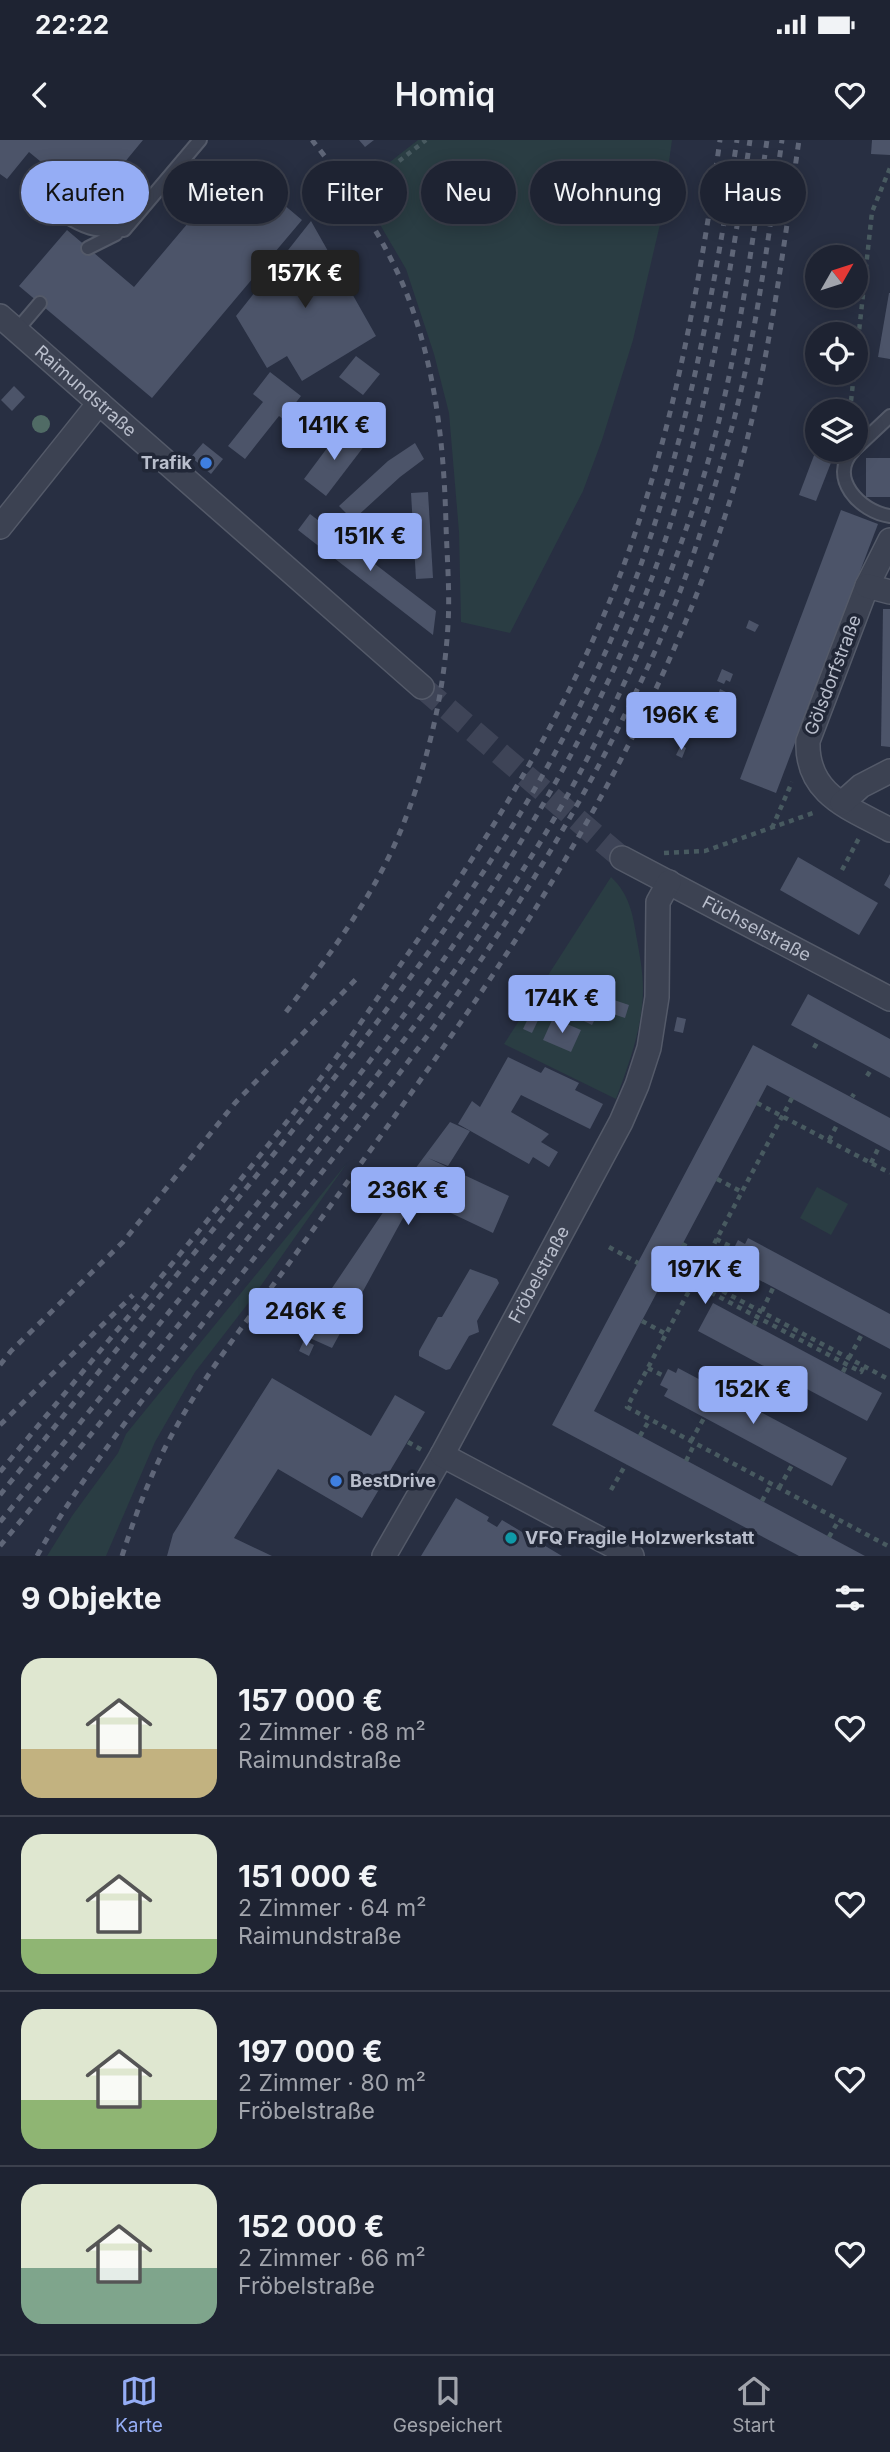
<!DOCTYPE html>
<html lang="de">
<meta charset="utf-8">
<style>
:root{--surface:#1e2332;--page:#262b3a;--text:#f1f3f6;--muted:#a1a4ac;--line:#3c404d;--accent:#95adf5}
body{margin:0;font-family:Inter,sans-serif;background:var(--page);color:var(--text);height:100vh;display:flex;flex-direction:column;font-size:26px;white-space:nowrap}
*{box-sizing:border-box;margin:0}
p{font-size:23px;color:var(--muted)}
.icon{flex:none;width:38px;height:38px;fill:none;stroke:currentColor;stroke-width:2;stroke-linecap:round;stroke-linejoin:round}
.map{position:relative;height:1416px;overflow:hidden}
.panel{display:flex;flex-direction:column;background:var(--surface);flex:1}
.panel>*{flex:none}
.banner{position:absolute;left:21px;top:21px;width:849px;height:63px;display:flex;gap:14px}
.needle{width:46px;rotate:51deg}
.buttons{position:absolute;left:805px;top:105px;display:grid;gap:14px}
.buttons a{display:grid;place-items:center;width:63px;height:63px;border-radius:50%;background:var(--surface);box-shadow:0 4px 18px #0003,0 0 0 2px var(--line);font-size:35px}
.price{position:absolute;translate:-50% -60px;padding:0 16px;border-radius:7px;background:var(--accent);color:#111;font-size:23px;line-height:46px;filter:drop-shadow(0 2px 4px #0008)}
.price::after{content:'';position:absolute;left:50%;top:42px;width:21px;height:16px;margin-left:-10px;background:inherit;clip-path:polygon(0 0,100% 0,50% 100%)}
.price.selected{background:#222;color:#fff}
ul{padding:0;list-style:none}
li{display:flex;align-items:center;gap:21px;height:175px;padding:0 21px}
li+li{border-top:2px solid var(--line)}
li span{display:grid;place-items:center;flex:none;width:196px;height:140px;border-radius:21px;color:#555}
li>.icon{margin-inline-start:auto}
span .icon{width:84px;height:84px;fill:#fffc;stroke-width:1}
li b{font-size:30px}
h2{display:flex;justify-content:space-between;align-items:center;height:84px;padding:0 21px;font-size:30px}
.pill{padding:0 24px;border-radius:32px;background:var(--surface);box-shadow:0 4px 18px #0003,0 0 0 2px var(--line);font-size:24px;line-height:63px}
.pill.selected{background:var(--accent);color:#111}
.status{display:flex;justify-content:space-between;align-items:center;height:49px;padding:0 35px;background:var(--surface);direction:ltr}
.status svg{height:19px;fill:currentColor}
header{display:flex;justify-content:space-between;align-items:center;height:91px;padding:0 21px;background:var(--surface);font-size:32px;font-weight:600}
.tab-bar{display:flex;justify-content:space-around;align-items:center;height:98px;border-top:2px solid var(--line);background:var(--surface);font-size:19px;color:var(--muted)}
.tab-bar a{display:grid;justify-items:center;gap:4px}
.tab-bar .selected{color:var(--accent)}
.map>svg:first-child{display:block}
.green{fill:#2a3d43}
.building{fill:#4c5469}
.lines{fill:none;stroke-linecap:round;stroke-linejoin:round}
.street-tunnel{stroke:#3e4457;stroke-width:23;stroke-dasharray:23 11;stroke-linecap:butt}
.lane-casing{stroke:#545a69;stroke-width:16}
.street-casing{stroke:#545a69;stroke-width:26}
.path{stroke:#485a60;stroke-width:4.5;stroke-dasharray:5 5;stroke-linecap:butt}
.lane{stroke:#3c4252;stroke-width:12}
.street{stroke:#3c4252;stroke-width:23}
.rail{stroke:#5f6678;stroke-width:5;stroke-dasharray:7 7;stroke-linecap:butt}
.tree{fill:#506b65}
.shop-dot{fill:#3f7fe0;stroke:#212737;stroke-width:2.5}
.culture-dot{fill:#0f9aa8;stroke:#212737;stroke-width:2.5}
.labels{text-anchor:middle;stroke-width:7;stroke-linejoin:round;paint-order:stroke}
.street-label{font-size:18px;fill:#b9becc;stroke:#212737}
.poi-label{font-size:18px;font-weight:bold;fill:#b9becc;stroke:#212737;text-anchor:start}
</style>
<div class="status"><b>22:22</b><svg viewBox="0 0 49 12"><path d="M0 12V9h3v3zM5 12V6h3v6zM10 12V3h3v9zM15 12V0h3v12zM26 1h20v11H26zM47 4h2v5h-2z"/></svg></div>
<header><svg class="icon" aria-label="back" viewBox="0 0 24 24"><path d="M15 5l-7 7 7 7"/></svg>Homiq<svg class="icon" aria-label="heart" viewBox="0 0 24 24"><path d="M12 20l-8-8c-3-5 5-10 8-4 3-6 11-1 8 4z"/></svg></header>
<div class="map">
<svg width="890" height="1416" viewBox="0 0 890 1416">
<rect width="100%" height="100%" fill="#282f42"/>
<g class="green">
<polygon points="418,0 672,0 661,80 633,200 602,300 583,351 510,493 461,482 459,392 449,273 434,214 406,129 358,47"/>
<path d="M611,737C630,755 633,775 637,800C640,816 643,833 643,849C643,886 629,924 616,959L504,904Z"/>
<polygon points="347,1023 253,1157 195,1232 155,1302 106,1416 47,1416 72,1376 118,1313 126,1294"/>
<polygon points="817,1047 848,1064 831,1095 800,1078"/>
</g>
<g class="building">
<polygon points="0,0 143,0 91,63 29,12 7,39 0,34"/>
<polygon points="359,0 374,0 365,7"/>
<polygon points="872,0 890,0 890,15 871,14"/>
<polygon points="237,25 302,80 152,258 19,146 67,90 134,147"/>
<polygon points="311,81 376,196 302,241 287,216 267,228 236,176"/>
<polygon points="889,153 890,153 890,219 878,217"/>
<polygon points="356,216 380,234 363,255 339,237"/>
<polygon points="270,232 301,256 283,279 279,276 245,319 228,306 263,262 253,254"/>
<polygon points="14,246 25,257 12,271 1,260"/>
<polygon points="342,288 365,305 326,356 304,339"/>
<polygon points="203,303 223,319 211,334 191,317"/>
<polygon points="415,303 424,319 400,337 353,380 339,366 388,321"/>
<polygon points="816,310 836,310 816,361 799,355"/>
<rect x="866" y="318" width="24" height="39"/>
<polygon points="428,352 433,438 416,439 411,353"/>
<polygon points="841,370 878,384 776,653 740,639"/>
<polygon points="310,374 436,471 433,495 298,390"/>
<polygon points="883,469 890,469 890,607 881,606"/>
<polygon points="749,480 759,485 755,492 746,488"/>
<polygon points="722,529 733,534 730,542 726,540 724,544 717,541"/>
<polygon points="720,549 726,552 723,559 717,557"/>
<polygon points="681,605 686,608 682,618 676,615"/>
<polygon points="798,717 878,763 859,795 780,750"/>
<polygon points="890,734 890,749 884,745"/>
<polygon points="553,848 563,853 555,868 546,863"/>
<polygon points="808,854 890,899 890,938 791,885"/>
<polygon points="608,858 629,865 625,878 604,871"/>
<polygon points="532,870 541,874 532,893 523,889"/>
<polygon points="587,870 597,875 592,885 582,880"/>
<polygon points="677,877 686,879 683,893 674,891"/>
<polygon points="553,878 581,890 571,912 543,900"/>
<polygon points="753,905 890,978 890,1011 767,945 594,1271 865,1416 799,1416 552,1285"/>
<polygon points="508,917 541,933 545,927 579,943 575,950 603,964 590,989 521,955 511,972 549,994 541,1002 558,1012 549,1027 533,1017 529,1024 458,984 472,961 480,967"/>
<polygon points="450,982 470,991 448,1026 428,1018 509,1056 493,1093 415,1056 332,1208 301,1194 386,1068"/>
<polygon points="748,1098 890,1174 890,1209 733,1126 737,1120 730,1116 738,1100 745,1104"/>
<polygon points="470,1129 497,1139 499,1143 477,1181 479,1192 469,1196 450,1229 446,1230 419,1216 419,1211 438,1177 442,1177"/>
<polygon points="713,1163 882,1253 867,1281 698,1191"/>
<polygon points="304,1200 314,1205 309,1216 299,1211"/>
<polygon points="678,1228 847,1318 832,1346 664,1256 668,1249 660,1245 668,1229 676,1233"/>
<polygon points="272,1238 371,1296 395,1255 425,1272 362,1378 278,1329 234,1398 272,1416 167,1416 173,1394"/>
<polygon points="456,1358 489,1377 487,1381 497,1387 502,1380 562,1416 421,1416"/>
</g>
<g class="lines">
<polyline class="street-tunnel" points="422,547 622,718"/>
<g class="lane-casing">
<g id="lane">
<path d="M59,72C86,89 93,91 124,90L200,0"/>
<polyline points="88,108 116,94"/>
<polyline points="17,190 40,163"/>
<polyline points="856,308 890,276"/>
<path d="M854,310C827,337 860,372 890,376"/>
</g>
</g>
<g class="street-casing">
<g id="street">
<path id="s1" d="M0,176L422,547"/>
<polyline points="0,387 99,263"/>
<path d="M890,400L867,446L808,601C806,655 850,668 890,690"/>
<polyline points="867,446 890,452"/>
<polyline points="842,663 861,646 890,631"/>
<path id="s2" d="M622,718L890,859"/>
<polyline points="384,1416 442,1315"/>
<path id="s3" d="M632,1416L442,1315L621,982L637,945L649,908L657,857L658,762L669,742"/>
</g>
</g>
<g class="path">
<polyline points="399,21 426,0"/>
<polyline points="856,219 872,72 890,28"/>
<polyline points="850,271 854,233"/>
<polyline points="772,688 792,642"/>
<polyline points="664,713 705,711 816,672"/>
<polyline points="842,730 859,698"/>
<polyline points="814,908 819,899"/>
<polyline points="867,936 872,928"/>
<polyline points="852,957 854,954"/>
<polyline points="792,958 627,1267 890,1407"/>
<polyline points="757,963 890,1033"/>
<polyline points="829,1000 838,983"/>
<polyline points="871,1023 880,1005"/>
<polyline points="717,1039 742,1052"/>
<polyline points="716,1099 734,1108"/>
<polyline points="682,1104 707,1117"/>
<polyline points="609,1107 638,1123"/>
<polyline points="665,1137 689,1151"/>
<polyline points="696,1137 890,1240"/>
<polyline points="693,1143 861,1232 864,1226"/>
<polyline points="762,1171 773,1148"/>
<polyline points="642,1181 666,1194"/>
<polyline points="754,1185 758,1177"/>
<polyline points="849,1218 862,1194"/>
<polyline points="648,1228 664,1236"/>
<polyline points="843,1232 847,1224"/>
<polyline points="640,1296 650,1279"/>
<polyline points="691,1301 704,1278"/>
<polyline points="408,1302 422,1310"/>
<polyline points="686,1321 695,1303"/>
<polyline points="779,1348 792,1325"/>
<polyline points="611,1350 626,1324"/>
<polyline points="762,1361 771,1344"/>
<polyline points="829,1397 839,1380"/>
</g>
<use href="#lane" class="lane"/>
<use href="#street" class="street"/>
<g class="rail">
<path d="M286,872C331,813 375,755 403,685C428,621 444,554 448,485C450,452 447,418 446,385C444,306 436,231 408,157C386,100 350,48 312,0"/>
<polyline points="0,1225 11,1211 123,1102 235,963 358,837"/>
<polyline points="0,1285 133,1155"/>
<path d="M0,1332C105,1204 212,1078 314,947C345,907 374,863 403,821C489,699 569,570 622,430C674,290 699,147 720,0"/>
<path d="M0,1355C84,1250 168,1146 252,1041C403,854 555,659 639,430C689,291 715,146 737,0"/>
<path d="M0,1382C83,1280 164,1177 248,1075C406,882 572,661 657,424C706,286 729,144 750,0"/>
<path d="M0,1406C85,1303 168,1198 252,1093C348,974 444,854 526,725C596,615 651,493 693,369C734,251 749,124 767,0"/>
<path d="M37,1416C81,1337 137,1266 193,1196C257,1114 321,1034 385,952C495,810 592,656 664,491C691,429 710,363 729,298C756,201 768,99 782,0"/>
<path d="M122,1416C136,1373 152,1330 174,1291C206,1232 248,1180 287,1126C343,1048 400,970 454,892C565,732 664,561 725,376C765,255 781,126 799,0"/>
</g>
</g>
<circle class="tree" cx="41" cy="284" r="9"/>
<g class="shop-dot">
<circle cx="206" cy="323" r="7"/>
<circle cx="336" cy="1341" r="7"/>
</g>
<circle class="culture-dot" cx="511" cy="1398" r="7"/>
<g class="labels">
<g class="street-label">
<text dy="6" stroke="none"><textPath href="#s1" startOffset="114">Raimundstraße</textPath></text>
<text transform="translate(833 535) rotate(-69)" y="6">Gölsdorfstraße</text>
<text dy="6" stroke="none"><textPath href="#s2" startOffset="152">Füchselstraße</textPath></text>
<text dy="6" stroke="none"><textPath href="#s3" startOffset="420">Fröbelstraße</textPath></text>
</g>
<g class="poi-label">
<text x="192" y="329" text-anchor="end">Trafik</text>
<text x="350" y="1347">BestDrive</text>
<text x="525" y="1404">VFQ Fragile Holzwerkstatt</text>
</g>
</g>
</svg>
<div class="buttons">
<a><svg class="needle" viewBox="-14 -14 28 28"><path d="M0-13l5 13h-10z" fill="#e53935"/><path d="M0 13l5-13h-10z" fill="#a1a4ac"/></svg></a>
<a><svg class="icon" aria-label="locate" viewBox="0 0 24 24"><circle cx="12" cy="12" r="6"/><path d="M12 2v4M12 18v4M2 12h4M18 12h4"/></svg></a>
<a><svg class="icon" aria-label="layers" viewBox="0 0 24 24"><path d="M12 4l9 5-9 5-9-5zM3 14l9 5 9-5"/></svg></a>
</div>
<b class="price selected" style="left:305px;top:170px">157K €</b>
<b class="price" style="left:334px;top:322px">141K €</b>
<b class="price" style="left:370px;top:433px">151K €</b>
<b class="price" style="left:681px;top:612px">196K €</b>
<b class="price" style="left:562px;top:895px">174K €</b>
<b class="price" style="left:408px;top:1087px">236K €</b>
<b class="price" style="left:705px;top:1166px">197K €</b>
<b class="price" style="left:306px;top:1208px">246K €</b>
<b class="price" style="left:753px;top:1286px">152K €</b>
<div class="banner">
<a class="pill selected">Kaufen</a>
<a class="pill">Mieten</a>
<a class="pill">Filter</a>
<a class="pill">Neu</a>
<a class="pill">Wohnung</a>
<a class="pill">Haus</a>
</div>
</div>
<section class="panel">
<h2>9 Objekte<svg class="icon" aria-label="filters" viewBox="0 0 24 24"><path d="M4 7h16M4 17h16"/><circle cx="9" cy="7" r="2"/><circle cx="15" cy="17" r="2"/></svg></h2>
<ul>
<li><span style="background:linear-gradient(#dfe7d0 65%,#c2b280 0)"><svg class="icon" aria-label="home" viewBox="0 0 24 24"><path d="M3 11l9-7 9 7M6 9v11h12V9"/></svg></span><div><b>157 000 €</b><p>2 Zimmer · 68 m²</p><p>Raimundstraße</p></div><svg class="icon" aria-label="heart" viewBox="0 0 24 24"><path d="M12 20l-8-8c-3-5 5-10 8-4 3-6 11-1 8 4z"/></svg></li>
<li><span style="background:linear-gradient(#dfe7d0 75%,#8fb573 0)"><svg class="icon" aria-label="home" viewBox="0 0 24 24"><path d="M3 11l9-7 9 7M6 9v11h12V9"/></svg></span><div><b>151 000 €</b><p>2 Zimmer · 64 m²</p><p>Raimundstraße</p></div><svg class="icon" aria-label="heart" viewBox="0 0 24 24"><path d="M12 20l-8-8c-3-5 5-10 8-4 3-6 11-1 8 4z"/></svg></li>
<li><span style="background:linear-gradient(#dfe7d0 65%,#8fb573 0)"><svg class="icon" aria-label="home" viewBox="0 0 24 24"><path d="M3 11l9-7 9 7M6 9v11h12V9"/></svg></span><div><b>197 000 €</b><p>2 Zimmer · 80 m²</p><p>Fröbelstraße</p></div><svg class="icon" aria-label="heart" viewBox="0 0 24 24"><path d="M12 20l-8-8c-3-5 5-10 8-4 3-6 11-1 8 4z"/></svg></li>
<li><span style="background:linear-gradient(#dfe7d0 60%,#7fa58c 0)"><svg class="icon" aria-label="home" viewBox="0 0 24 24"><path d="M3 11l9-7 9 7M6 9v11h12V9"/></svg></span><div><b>152 000 €</b><p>2 Zimmer · 66 m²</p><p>Fröbelstraße</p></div><svg class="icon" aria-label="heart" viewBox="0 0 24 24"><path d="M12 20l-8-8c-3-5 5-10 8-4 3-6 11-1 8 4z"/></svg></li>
</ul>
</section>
<nav class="tab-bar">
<a class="selected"><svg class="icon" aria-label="map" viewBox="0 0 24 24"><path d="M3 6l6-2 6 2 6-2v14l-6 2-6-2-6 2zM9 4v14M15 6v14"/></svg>Karte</a>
<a><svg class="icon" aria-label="saved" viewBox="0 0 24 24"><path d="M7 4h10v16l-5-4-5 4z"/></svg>Gespeichert</a>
<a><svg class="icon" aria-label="home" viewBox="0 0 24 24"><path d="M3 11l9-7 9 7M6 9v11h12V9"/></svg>Start</a>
</nav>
